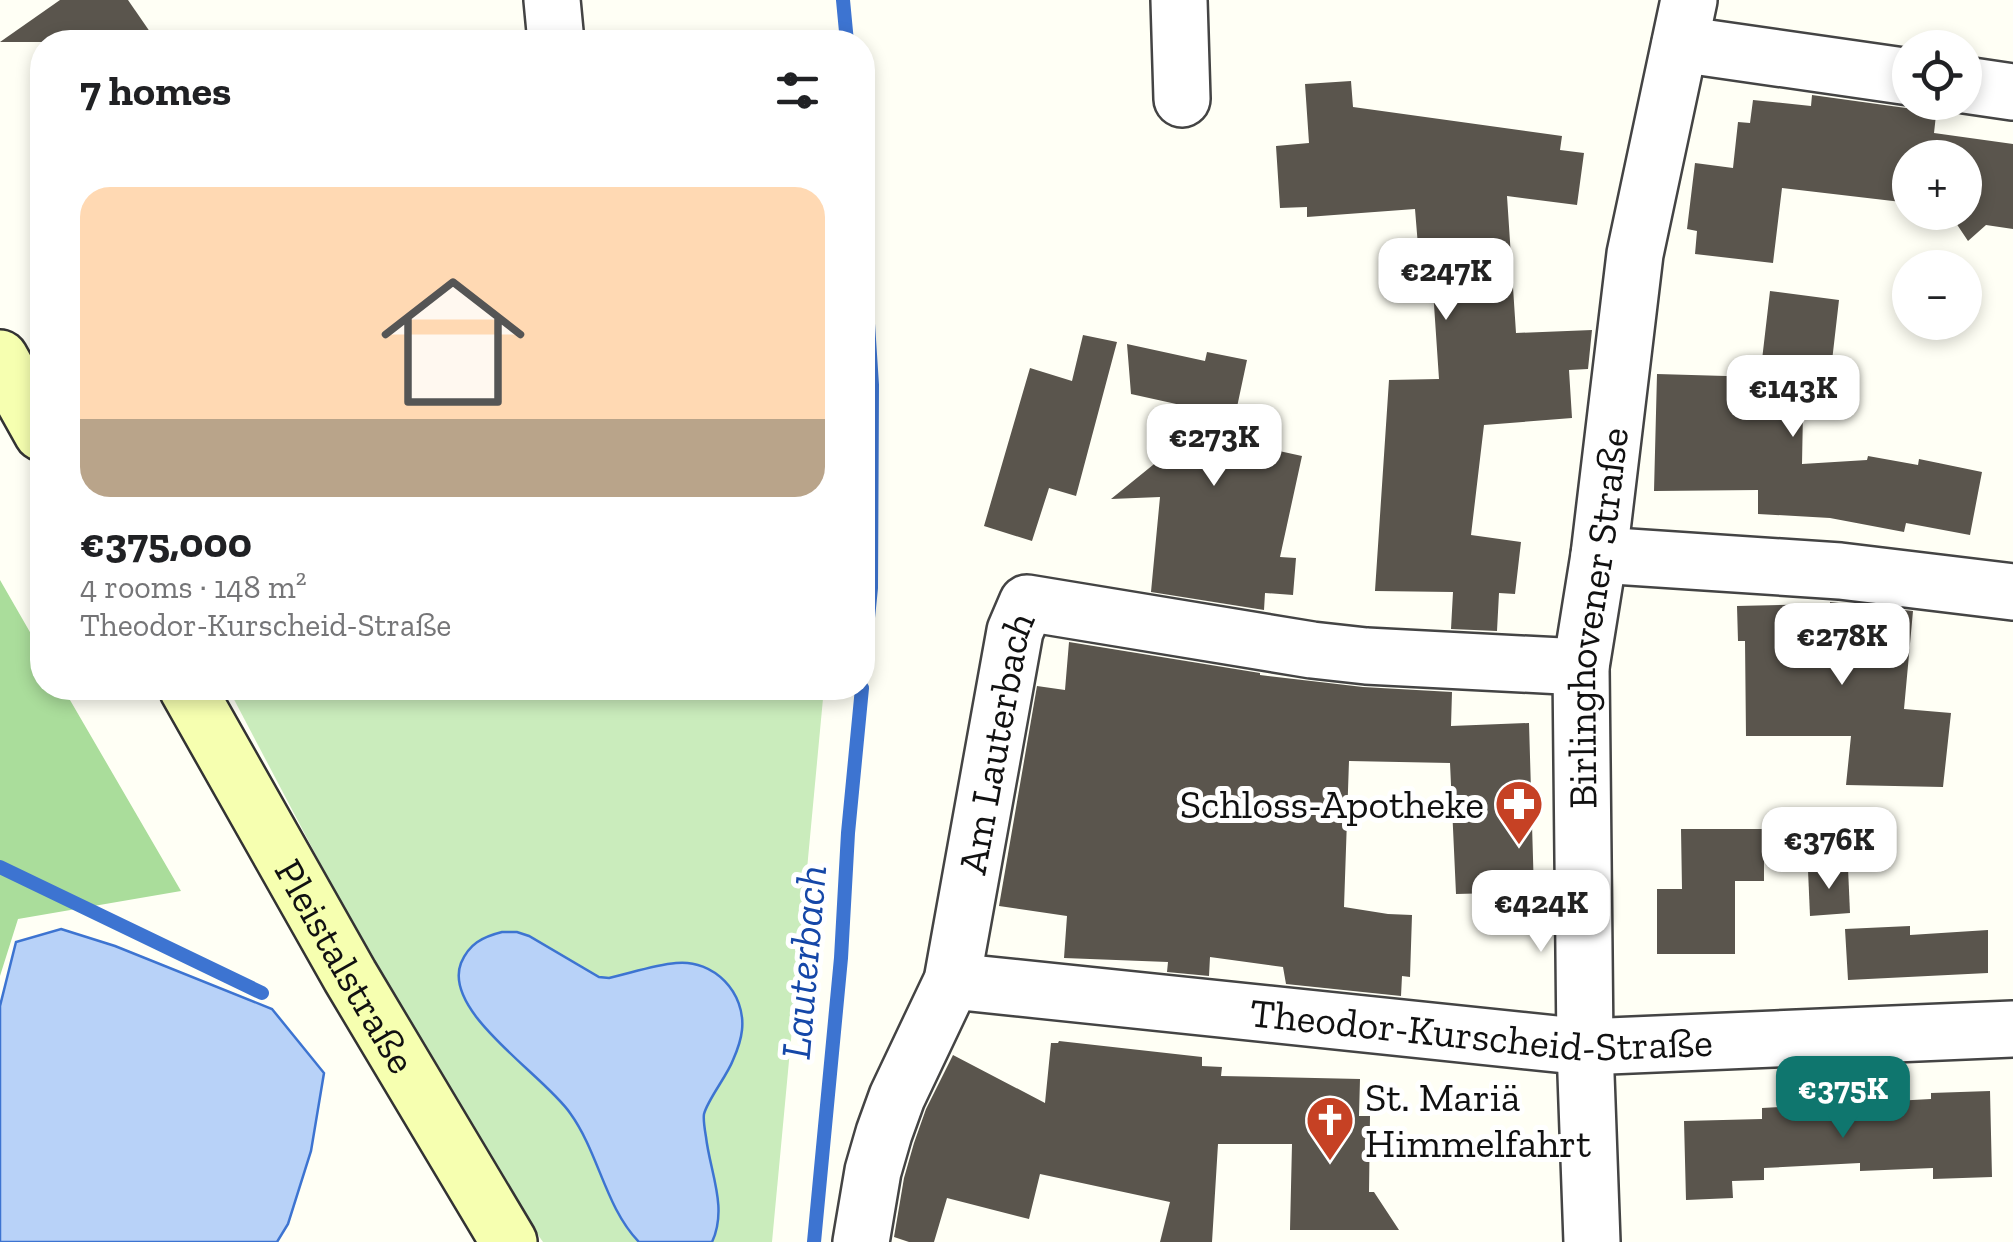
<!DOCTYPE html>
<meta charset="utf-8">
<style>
:root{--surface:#fff;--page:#f6f6f6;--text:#202124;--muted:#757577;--line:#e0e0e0;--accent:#0f766e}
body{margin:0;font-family:"Zilla Slab",serif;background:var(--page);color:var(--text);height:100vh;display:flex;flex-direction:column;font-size:38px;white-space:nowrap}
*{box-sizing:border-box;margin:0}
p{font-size:32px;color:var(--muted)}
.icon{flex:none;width:55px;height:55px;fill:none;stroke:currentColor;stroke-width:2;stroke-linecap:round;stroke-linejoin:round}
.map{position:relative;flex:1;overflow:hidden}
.drawer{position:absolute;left:30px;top:30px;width:845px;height:670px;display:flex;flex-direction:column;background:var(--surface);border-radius:40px;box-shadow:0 5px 15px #0003}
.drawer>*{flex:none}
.tools{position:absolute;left:1892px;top:30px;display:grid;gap:20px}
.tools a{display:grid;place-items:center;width:90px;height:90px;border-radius:50%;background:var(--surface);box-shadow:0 5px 15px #0003;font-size:50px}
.price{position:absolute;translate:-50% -85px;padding:0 22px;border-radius:20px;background:#fff;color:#222;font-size:32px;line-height:65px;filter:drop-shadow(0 2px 5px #0008)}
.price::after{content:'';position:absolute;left:50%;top:60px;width:30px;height:22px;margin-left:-15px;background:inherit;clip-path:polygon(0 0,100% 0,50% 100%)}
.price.current{background:var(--accent);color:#fff}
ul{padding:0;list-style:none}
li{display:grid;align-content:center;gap:20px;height:530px;padding:0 50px}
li+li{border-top:2px solid var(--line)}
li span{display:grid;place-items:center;height:310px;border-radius:30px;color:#555}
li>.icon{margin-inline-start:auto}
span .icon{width:180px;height:180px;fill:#fffc;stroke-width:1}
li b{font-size:42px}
h2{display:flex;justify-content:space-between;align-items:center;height:120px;padding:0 50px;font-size:42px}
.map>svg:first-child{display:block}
.green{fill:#caecbc}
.forest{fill:#aadd9b}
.water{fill:#b8d2f8;stroke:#3d74d1;stroke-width:2.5}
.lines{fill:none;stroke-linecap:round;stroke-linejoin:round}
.stream{stroke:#3d74d1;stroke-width:14}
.building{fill:#5a554d}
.minor-casing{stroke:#444;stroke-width:60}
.secondary-casing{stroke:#333;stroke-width:60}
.minor{stroke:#fff;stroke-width:55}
.secondary{stroke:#f6ffb0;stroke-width:55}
.labels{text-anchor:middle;stroke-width:10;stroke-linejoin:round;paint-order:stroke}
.street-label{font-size:40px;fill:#111;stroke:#fff}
.poi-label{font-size:40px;fill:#111;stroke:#fff;text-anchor:end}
.water-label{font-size:42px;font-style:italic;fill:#1547a8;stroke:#fff}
</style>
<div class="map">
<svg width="2013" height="1242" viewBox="0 0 2013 1242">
<rect width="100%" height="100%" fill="#fffff5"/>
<polygon class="green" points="228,688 824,688 772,1242 543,1242 498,1178 427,1066"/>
<polygon class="forest" points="0,580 42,653 42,688 63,688 181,891 18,919 0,976"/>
<g class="water">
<polygon points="61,929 115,946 272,1009 324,1073 311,1151 288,1224 277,1242 0,1242 0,1006 16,942"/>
<path d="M502,932H517L529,936L599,977L609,978C631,973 654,965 676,963C714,959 746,993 742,1030C741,1040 737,1051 733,1060C727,1076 708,1099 704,1114C703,1120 705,1131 706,1137C710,1172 728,1208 712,1242H639C605,1207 599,1153 570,1113C544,1075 442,1012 461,963C469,944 482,937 502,932Z"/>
</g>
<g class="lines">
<g class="stream">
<polyline points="843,0 847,42"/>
<polyline points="862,232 872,385 871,588 862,677"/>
<polyline points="0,867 262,993"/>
<polyline points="814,1242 841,958 848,833 862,688"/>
</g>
</g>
<g class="building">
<polygon points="60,0 128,0 157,42 0,42"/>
<polygon points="1351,81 1353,107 1562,136 1560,150 1584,153 1577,205 1507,196 1516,333 1592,330 1588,369 1569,370 1572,418 1484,425 1471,535 1521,542 1515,594 1499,593 1497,631 1451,629 1453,592 1375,591 1389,380 1439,379 1430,245 1418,246 1415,209 1307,217 1307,207 1280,208 1276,146 1309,143 1305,84"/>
<polygon points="1812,95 1906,108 1924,105 1937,106 1934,133 2013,144 2013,229 1986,225 1968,241 1954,220 1921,216 1922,212 1965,212 1965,158 1910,158 1910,203 1782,188 1773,263 1695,254 1697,231 1687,229 1695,163 1733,168 1738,122 1750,123 1753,100 1811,106"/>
<polygon points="1770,291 1839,300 1832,361 1804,358 1802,464 1867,460 1868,456 1918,465 1919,459 1982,472 1970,535 1906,523 1904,532 1830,518 1758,514 1758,490 1654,491 1657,374 1760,377"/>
<polygon points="1083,335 1117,342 1076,496 1049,488 1032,541 984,526 1030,368 1072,381"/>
<polygon points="1127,344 1205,361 1207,352 1247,360 1230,440 1302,456 1280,557 1296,558 1293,595 1265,593 1264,610 1151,592 1160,497 1111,499 1217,413 1131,394"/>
<polygon points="1830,602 1913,611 1904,709 1951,713 1943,787 1846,785 1851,736 1746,736 1745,641 1738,641 1737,606 1830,604"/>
<polygon points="1069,642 1260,673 1260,675 1363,687 1452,692 1451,726 1529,723 1534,892 1456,894 1450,763 1349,761 1344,907 1388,914 1412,915 1410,977 1402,976 1401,996 1286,984 1283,967 1210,957 1209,976 1167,972 1168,962 1064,958 1067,916 999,906 1037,686 1065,690"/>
<polygon points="1681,829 1764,829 1764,881 1735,881 1735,954 1657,954 1657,889 1682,889"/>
<polygon points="1848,868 1850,913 1810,916 1808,870"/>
<polygon points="1910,926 1910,935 1988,930 1988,973 1848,980 1845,929"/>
<polygon points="1059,1041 1202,1057 1202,1066 1222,1067 1221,1076 1360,1079 1359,1116 1370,1116 1369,1192 1374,1192 1399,1230 1290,1230 1292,1144 1218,1144 1212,1242 1160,1242 1170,1202 1040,1174 1029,1219 947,1198 934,1242 909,1242 894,1237 904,1178 914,1143 926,1109 953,1055 1045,1103 1051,1043 1058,1043"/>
<polygon points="1990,1091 1992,1177 1933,1179 1933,1168 1860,1171 1860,1163 1764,1168 1764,1180 1732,1181 1733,1198 1686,1200 1684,1121 1762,1119 1762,1108 1931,1099 1931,1093"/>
</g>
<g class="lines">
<g class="minor-casing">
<g id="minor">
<polyline points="552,0 556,42"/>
<polyline points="1179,0 1182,99"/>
<polyline points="1680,44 1910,77"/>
<polyline points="1965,85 2013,92"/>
<polyline points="1599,555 1840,571 2013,592"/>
<path id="s1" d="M952,981L1585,1047L2013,1029"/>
<path id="s2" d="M861,1242L873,1171L884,1133L897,1097L952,981L1015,631L1027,603L1312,650L1366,656L1581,667"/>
<path id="s3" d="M1592,1242L1585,1047L1581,667L1599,555L1635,254L1689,0"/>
</g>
</g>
<g class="secondary-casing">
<g id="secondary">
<polyline points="0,358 42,433"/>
<path id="s4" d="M187,688L350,976L509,1242"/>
</g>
</g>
<use href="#minor" class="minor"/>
<use href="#secondary" class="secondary"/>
</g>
<defs>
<g id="pharmacy-pin" transform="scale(2.5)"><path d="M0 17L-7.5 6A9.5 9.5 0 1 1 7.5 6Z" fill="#c64124" stroke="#fff"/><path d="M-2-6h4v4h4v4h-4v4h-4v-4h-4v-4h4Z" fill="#fff"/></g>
<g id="church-pin" transform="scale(2.5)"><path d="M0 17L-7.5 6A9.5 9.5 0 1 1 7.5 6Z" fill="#c64124" stroke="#fff"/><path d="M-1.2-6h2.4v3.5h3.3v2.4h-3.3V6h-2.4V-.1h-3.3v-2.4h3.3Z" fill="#fff"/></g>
</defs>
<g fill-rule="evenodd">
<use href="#pharmacy-pin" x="1519" y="804"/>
<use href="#church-pin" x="1330" y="1120"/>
</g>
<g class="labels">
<g class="street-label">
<text dy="14" stroke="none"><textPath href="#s3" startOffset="625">Birlinghovener Straße</textPath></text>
<text dy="14" stroke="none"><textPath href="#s2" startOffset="520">Am Lauterbach</textPath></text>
<text dy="14" stroke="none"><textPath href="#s4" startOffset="320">Pleistalstraße</textPath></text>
<text dy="14" stroke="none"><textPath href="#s1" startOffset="532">Theodor-Kurscheid-Straße</textPath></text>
</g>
<g class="poi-label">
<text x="1484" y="818">Schloss-Apotheke</text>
<text x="1365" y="1111" text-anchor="start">St. Mariä<tspan x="1365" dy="46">Himmelfahrt</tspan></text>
</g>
<g class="water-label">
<text transform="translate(803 962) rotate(-85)" y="15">Lauterbach</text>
</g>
</g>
</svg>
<div class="tools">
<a><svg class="icon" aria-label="locate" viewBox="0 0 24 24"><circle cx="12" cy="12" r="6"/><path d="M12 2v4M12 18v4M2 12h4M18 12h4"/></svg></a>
<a>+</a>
<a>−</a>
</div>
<b class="price" style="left:1446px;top:323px">€247K</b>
<b class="price" style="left:1793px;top:440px">€143K</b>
<b class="price" style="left:1214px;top:489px">€273K</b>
<b class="price" style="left:1842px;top:688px">€278K</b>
<b class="price" style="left:1829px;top:892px">€376K</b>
<b class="price" style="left:1541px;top:955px">€424K</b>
<b class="price current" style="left:1843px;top:1141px">€375K</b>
<section class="drawer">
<h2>7 homes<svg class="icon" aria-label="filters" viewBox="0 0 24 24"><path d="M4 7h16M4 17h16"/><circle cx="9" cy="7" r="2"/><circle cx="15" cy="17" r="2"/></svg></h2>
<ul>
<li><span style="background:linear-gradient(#ffd9b3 75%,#b9a48a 0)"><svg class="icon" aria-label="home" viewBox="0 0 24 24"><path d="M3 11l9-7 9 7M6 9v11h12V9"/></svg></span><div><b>€375,000</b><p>4 rooms · 148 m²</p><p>Theodor-Kurscheid-Straße</p></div></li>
</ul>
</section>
</div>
